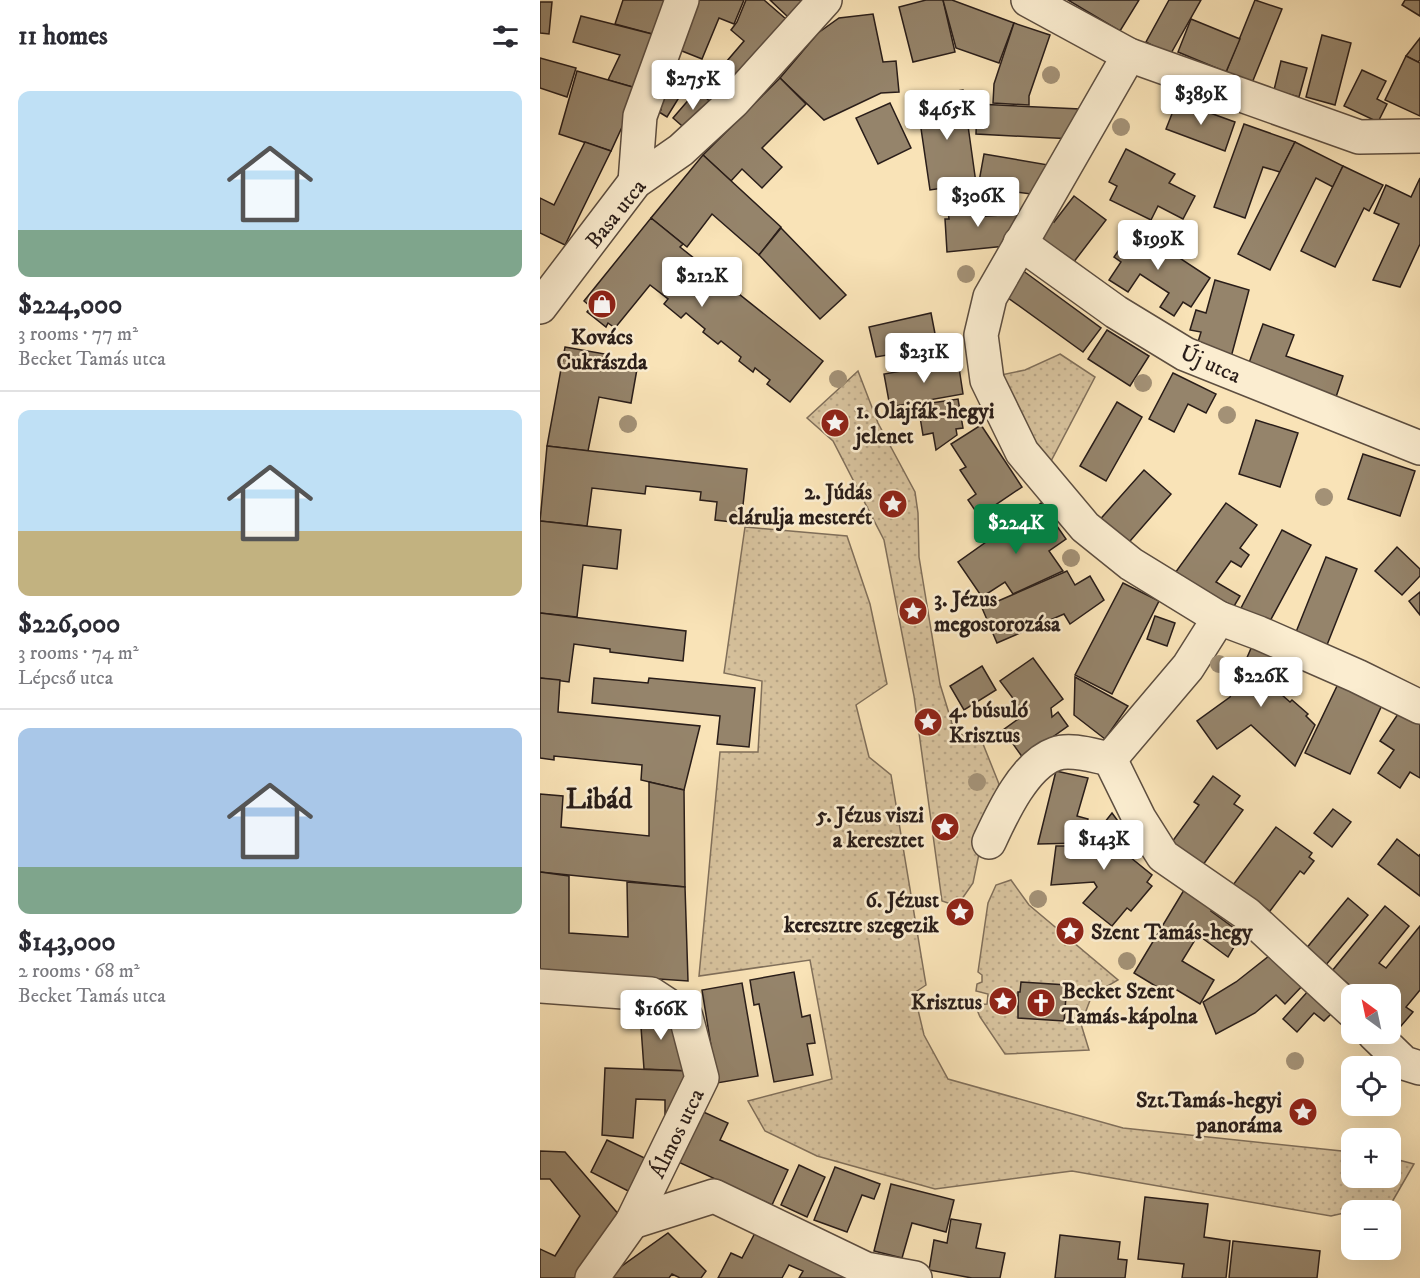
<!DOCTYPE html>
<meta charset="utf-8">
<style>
:root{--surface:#fff;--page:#f7f7f7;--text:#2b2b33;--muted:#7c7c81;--line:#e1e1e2;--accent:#0b8043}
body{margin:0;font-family:"IM FELL DW Pica",serif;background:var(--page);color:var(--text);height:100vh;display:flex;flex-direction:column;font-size:22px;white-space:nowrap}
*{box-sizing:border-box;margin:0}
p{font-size:20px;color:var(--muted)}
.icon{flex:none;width:33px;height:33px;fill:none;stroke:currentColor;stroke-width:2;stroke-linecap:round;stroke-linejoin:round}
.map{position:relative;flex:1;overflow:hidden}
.drawer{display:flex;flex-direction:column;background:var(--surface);width:540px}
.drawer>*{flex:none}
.needle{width:39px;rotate:327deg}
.buttons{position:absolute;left:801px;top:984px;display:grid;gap:12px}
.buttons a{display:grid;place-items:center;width:60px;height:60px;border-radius:12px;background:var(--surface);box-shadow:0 6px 24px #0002;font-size:30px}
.price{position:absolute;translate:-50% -51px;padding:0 14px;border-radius:6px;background:#fff;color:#222;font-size:20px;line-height:39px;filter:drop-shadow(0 2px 3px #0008)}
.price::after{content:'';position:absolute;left:50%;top:36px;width:18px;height:14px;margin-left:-9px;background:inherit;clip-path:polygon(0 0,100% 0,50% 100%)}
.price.selected{background:var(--accent);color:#fff}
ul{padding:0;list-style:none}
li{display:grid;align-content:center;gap:12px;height:318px;padding:0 18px}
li+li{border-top:2px solid var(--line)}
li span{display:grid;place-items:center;height:186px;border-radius:12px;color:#555}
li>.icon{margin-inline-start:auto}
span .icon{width:108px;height:108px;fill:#fffc;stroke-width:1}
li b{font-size:26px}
h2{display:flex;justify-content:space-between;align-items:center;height:72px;padding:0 18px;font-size:26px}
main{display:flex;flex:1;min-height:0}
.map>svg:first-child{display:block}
.grass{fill:url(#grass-dots);stroke:#806f5a;stroke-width:1.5}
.building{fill:#95846b;stroke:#291d19;stroke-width:1.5}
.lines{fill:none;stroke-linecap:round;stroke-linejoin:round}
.street-casing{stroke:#5d4e40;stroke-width:36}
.street{stroke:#fbedd0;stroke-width:33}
.tree{fill:#a39176}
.labels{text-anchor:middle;stroke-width:5;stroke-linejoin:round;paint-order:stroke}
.street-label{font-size:22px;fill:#291d19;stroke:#fbedd0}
.poi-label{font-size:22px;font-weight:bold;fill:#291d19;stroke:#fbedd0;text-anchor:start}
.district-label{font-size:28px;font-weight:bold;fill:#291d19;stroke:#fbedd0}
</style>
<main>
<section class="drawer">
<h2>11 homes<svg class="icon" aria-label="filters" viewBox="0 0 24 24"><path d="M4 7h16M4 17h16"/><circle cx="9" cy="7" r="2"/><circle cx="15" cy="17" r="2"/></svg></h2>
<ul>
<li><span style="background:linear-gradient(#bfe0f5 75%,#7fa58c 0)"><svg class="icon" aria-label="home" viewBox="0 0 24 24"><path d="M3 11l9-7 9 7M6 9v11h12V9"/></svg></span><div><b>$224,000</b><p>3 rooms · 77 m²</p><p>Becket Tamás utca</p></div></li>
<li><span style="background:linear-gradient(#bfe0f5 65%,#c2b280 0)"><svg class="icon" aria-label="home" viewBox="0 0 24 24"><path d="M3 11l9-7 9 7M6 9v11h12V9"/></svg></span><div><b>$226,000</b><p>3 rooms · 74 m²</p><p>Lépcső utca</p></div></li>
<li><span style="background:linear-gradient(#a9c7e8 75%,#7fa58c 0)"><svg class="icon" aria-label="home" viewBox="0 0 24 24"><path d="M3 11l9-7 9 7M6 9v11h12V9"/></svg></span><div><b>$143,000</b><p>2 rooms · 68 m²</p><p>Becket Tamás utca</p></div></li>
</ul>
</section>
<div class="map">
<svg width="880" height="1278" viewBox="0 0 880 1278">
<defs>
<pattern id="grass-dots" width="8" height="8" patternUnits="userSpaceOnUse" patternTransform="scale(1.5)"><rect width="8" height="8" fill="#d6c19c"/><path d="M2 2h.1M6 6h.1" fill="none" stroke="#b8a586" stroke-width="1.8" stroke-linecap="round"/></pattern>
</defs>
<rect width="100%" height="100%" fill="#f9e3b7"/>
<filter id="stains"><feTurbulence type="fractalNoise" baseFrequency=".00333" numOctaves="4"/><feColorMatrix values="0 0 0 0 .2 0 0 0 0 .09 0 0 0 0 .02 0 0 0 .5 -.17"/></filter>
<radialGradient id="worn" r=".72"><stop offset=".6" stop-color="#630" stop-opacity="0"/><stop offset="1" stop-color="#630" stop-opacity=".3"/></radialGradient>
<g class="grass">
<polygon points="520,354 555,377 511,461 495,449 461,375 485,370"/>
<polygon points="318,371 338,423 375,492 378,513 379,557 400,684 415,733 441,739 459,784 441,844 433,883 417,906 402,901 374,696 344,540 293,441 267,418"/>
<polygon points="205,527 307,536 330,604 347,684 316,705 329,757 351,775 386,985 374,993 384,1035 408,1079 583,1128 811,1152 812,1178 850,1178 851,1158 874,1164 852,1202 791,1216 532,1171 395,1189 277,1156 225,1131 208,1101 292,1079 270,960 159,976 180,752 218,752 222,681 184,673"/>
<polygon points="471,880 489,905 578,980 552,995 541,1024 549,1050 465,1054 440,1017 435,1005 447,1004 448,994 436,991 437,984 442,982 442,975 438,972 448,903 456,885"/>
</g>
<g class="building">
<polygon points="83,0 125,0 116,35 75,24"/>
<polygon points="152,0 204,0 194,24 179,18 162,59 132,47"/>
<polygon points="206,0 224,0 246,19 183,94 169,82 204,41 191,30 197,22"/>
<polygon points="230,0 264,0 248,17"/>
<polygon points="386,0 403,0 415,52 373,62 359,7"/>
<polygon points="403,0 412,0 474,23 459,63 416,48"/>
<polygon points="528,0 599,0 580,31"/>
<polygon points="629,0 661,0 630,55 606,42"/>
<polygon points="715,0 742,9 712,83 686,72"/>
<polygon points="865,0 880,0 880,16 862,5"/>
<polygon points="0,2 12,2 9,34 0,33"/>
<polygon points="333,14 343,62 356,61 359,92 341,93 284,120 240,78 278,33 299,18"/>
<polygon points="41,16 116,35 96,88 68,80 80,55 33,42"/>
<polygon points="651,19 700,39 686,72 638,52"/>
<polygon points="474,23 510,35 489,96 489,105 453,103 454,84"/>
<polygon points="782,35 811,43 795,105 766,97"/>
<polygon points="880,38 880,60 878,62 866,56"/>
<polygon points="866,56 880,63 880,116 845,100"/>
<polygon points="0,58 36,68 27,97 0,88"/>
<polygon points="741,61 767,68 759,97 734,90"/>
<polygon points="822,70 846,81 837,99 847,104 838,122 804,106"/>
<polygon points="37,71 96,88 88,114 71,151 19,134"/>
<polygon points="240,78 266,104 222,148 242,167 222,188 202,169 191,181 163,155"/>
<polygon points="132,84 143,91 127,117 119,112 121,110 110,103 120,88 127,92"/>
<polygon points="157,90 173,104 149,132 133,118"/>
<polygon points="423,90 436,183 390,190 378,108 391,106 389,95"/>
<polygon points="637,101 695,122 685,151 626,129"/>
<polygon points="350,103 371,148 338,164 316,118"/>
<polygon points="437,104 540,109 533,139 436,134"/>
<polygon points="704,124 755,142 740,172 723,167 705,218 674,207"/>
<polygon points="45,142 71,151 25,245 0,233 0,198 14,205"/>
<polygon points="755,142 803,166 793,187 776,178 730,270 698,254"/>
<polygon points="586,149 635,174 629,183 655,196 643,219 618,206 611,220 570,200 577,186 569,182"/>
<polygon points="444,154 514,166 499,195 438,187"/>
<polygon points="163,155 241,227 219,255 172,214 147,247 111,218"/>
<polygon points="803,166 843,185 829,211 824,208 795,267 761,251"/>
<polygon points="880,178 880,244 860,287 833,280 859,224 834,213 846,185 871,197"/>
<polygon points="534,196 566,220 533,263 500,237 512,220 514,222"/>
<polygon points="434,201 435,217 486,213 466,246 407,252 405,219 409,219 407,204"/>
<polygon points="111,218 143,244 140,247 283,361 250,402 227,384 230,380 215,368 213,372 199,361 201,357 181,341 178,344 163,332 165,329 146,313 141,318 124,304 128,299 110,285 75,328 68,323 66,327 47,312 51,307 44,301"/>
<polygon points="241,228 306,295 280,319 219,255"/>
<polygon points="594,228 670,278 651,307 643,302 634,316 620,307 629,293 600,274 588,292 569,280 581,262 574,257"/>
<polygon points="482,270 561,328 543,352 464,295"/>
<polygon points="675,280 709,290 690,361 655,352 661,332 650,330 656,310 666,313"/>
<polygon points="391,313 397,344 378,348 382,365 356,371 353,354 336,357 329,327"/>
<polygon points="723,324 754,335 746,356 803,376 793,406 705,374"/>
<polygon points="567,330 609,356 590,386 548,359"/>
<polygon points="25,347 65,354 63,363 97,369 91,403 59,397 48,451 7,446"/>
<polygon points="418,361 423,394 350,407 344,374"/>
<polygon points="633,373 676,394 666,413 648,404 634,432 609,419"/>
<polygon points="418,399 423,428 416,429 417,435 396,450 393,433 383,435 378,405"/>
<polygon points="577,402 602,417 566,481 540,466"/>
<polygon points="716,420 758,433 740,487 699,474"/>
<polygon points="441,425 482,487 439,516 428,500 436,494 420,470 426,467 411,444"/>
<polygon points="7,446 207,469 201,523 175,520 177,502 160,500 161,492 106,486 105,494 52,488 47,526 0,521"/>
<polygon points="823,454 875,471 860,516 808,499"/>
<polygon points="604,470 631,494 584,548 556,524"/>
<polygon points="501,503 526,539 509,551 523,571 473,594 465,582 442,597 418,562"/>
<polygon points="686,503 717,525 700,548 709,555 701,567 691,561 676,582 700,596 693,608 635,573"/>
<polygon points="0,521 81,530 77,569 43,565 37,617 0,613"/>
<polygon points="742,530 771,545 729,623 701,608"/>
<polygon points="857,547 880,569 880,576 862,595 835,571"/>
<polygon points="786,557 817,569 785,650 754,637"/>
<polygon points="527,571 535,585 550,576 564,600 530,624 524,614 457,643 442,608"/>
<polygon points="583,583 619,601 572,694 535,675"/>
<polygon points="880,592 880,615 869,601"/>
<polygon points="0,613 146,631 143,661 70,652 70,649 34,644 29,682 0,678"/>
<polygon points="615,616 635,623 627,646 607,639"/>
<polygon points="712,646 754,665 741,694 750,702 752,700 768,714 766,716 775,725 755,766 711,725 677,749 657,721 690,697"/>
<polygon points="493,658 523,699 511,708 512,717 518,712 528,726 483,758 463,730 481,717 481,709 460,681"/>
<polygon points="442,666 456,690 424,710 410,686"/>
<polygon points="535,677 588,706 565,739 534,715"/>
<polygon points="0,678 20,680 18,712 160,726 144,790 101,780 102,765 14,756 14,760 0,758"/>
<polygon points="54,678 108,683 109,678 215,688 209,747 177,744 180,716 52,703"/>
<polygon points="798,684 842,705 810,774 765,753"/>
<polygon points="860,711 880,724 880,778 870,772 860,788 838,773 854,750 840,741"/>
<polygon points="516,771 548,778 537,816 548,819 542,843 498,844"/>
<polygon points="673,776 700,796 694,804 703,810 660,869 629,846 659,805 654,802"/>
<polygon points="109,782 144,790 145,887 0,872 0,794 23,796 21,827 109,836"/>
<polygon points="793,809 811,822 792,847 774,833"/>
<polygon points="572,813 594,843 585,853 612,875 607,882 612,886 591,911 587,908 572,926 543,903 557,887 554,882 511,885 516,846 546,846"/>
<polygon points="736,827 772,853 769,857 774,861 764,874 760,871 730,911 693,885"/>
<polygon points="857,839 879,856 880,854 880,896 838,864"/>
<polygon points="0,872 29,876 29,933 88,937 87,882 145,887 148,981 0,971"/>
<polygon points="644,890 673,908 671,911 702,934 688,957 658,935 642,961 674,980 660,1004 632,987 627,993 594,973"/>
<polygon points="808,898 828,915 785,966 765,950"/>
<polygon points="845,906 869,926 839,963 846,968 880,926 880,990 866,1007 873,1012 861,1026 850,1018 850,994 821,994 792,971"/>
<polygon points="729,956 764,984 745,1004 736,995 715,1013 676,1034 663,1002 696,982"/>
<polygon points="254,972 262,1017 270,1015 275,1043 267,1044 273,1075 234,1082 219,1004 214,1005 210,980"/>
<polygon points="481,982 527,985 524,1021 478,1018 478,992 480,992"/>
<polygon points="202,983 218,1076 177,1083 162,990"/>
<polygon points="769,990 793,1012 784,1021 774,1013 757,1032 743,1019"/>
<polygon points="99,999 135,1022 149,1071 104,1069"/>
<polygon points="65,1068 149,1071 125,1117 125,1100 96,1099 93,1138 62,1135"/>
<polygon points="159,1110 188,1123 180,1140 248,1170 232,1205 136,1161"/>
<polygon points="67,1140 113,1162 96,1195 51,1172"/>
<polygon points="0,1151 25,1152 81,1217 36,1278 0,1278 0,1249 15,1256 40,1216 10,1179 0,1179"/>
<polygon points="259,1165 285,1177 267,1217 241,1205"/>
<polygon points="295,1167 340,1184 334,1199 322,1195 307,1232 274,1220"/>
<polygon points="351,1184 414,1200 406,1232 372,1223 362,1258 334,1251"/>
<polygon points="605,1197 668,1204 664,1237 690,1241 686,1278 642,1278 644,1264 598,1259"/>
<polygon points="411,1219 441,1224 436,1248 465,1253 460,1278 432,1278 389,1270 394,1240 407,1243"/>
<polygon points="216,1231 310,1278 259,1278 263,1271 249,1265 242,1278 178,1278 191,1253 202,1258"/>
<polygon points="128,1233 166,1271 161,1278 140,1278 132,1274 129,1278 65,1278"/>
<polygon points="520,1235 580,1242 578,1259 587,1260 585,1278 515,1278"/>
<polygon points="693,1241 780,1251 777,1278 689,1278"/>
</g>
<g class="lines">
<g class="street-casing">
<g id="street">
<polyline points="488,0 589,55 819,137 880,136"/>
<polyline points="589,55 450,297 441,335 447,380 482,452 545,527 591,564 679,618 719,633 817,676 880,707"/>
<polyline points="95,182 100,116 142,0"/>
<polyline points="480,243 576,312 645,354 880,448"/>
<polyline points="0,307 95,182 141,150 193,102 285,0"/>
<polyline points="570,759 599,818 623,856 707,914 812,1011"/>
<polyline points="570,759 648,667 679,618"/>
<path d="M449,842C462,814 484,765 515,754C531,748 554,756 570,759"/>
<polyline points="0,986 111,994 146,1017 162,1078 92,1222 52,1278"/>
<polyline points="834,1034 864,1063 880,1068"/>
<polyline points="92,1222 174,1196 326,1269 375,1278"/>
</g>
</g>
<use href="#street" class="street"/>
</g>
<g class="tree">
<circle cx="511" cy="75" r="9"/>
<circle cx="581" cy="127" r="9"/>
<circle cx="426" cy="274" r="9"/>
<circle cx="298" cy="379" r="9"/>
<circle cx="603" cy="383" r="9"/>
<circle cx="687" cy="415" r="9"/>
<circle cx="88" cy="424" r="9"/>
<circle cx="784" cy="497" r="9"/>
<circle cx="531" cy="558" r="9"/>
<circle cx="679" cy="664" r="9"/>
<circle cx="437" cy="782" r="9"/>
<circle cx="498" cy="899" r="9"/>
<circle cx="587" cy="961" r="9"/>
<circle cx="755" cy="1061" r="9"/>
</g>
<defs>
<g id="shop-disc" transform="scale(1.5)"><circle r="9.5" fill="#8f2418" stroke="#fbedd0"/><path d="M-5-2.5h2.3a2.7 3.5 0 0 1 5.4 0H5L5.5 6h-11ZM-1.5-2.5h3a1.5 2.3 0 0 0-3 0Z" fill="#fff"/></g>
<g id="sight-disc" transform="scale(1.5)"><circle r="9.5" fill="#8f2418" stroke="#fbedd0"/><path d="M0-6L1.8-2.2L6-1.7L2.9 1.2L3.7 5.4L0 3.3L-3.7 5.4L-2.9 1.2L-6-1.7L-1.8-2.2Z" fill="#fff"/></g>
<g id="church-disc" transform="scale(1.5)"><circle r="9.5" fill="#8f2418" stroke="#fbedd0"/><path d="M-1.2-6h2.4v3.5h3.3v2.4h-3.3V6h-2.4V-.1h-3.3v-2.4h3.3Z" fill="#fff"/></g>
</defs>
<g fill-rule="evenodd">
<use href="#shop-disc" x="62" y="304"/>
<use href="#sight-disc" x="295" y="423"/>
<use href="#sight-disc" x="353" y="504"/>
<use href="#sight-disc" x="373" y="611"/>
<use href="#sight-disc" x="388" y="722"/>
<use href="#sight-disc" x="405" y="827"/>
<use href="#sight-disc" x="420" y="912"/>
<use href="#sight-disc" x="530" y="931"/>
<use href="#sight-disc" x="463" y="1001"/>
<use href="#church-disc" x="501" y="1003"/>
<use href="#sight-disc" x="763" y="1112"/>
</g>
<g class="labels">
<g class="street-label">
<text transform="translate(75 213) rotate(-51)" y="8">Basa utca</text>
<text transform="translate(671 363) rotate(24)" y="8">Új utca</text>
<text transform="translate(136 1133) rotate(-64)" y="8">Álmos utca</text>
</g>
<g class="poi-label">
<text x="62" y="344" text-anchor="middle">Kovács<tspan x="62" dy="25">Cukrászda</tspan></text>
<text x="316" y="418">1. Olajfák-hegyi<tspan x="316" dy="25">jelenet</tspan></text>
<text x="332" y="499" text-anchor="end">2. Júdás<tspan x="332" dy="25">elárulja mesterét</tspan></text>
<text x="394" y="606">3. Jézus<tspan x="394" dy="25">megostorozása</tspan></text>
<text x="409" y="717">4. búsuló<tspan x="409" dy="25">Krisztus</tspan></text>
<text x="384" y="822" text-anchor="end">5. Jézus viszi<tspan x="384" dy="25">a keresztet</tspan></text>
<text x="399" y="907" text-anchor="end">6. Jézust<tspan x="399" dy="25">keresztre szegezik</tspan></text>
<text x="551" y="939">Szent Tamás-hegy</text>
<text x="522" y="998">Becket Szent<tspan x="522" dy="25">Tamás-kápolna</tspan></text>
<text x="442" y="1009" text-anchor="end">Krisztus</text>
<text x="742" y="1107" text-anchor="end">Szt.Tamás-hegyi<tspan x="742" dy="25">panoráma</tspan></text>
</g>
<g class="district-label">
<text x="59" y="808">Libád</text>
</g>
</g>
<rect width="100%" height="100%" filter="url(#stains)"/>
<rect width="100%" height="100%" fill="url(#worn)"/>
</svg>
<div class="buttons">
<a><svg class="needle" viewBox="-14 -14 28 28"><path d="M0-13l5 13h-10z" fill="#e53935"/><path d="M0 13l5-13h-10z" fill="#7c7c81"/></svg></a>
<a><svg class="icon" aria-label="locate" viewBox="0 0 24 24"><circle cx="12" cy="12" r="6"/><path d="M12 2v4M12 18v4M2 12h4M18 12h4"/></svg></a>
<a>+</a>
<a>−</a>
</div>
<b class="price" style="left:153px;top:111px">$275K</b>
<b class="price" style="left:661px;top:126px">$389K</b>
<b class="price" style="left:407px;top:141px">$465K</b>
<b class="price" style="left:438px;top:228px">$306K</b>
<b class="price" style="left:618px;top:271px">$199K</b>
<b class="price" style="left:162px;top:308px">$212K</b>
<b class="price" style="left:384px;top:384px">$231K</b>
<b class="price selected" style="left:476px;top:555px">$224K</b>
<b class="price" style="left:721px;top:708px">$226K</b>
<b class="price" style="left:564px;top:871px">$143K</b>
<b class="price" style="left:121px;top:1041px">$166K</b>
</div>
</main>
